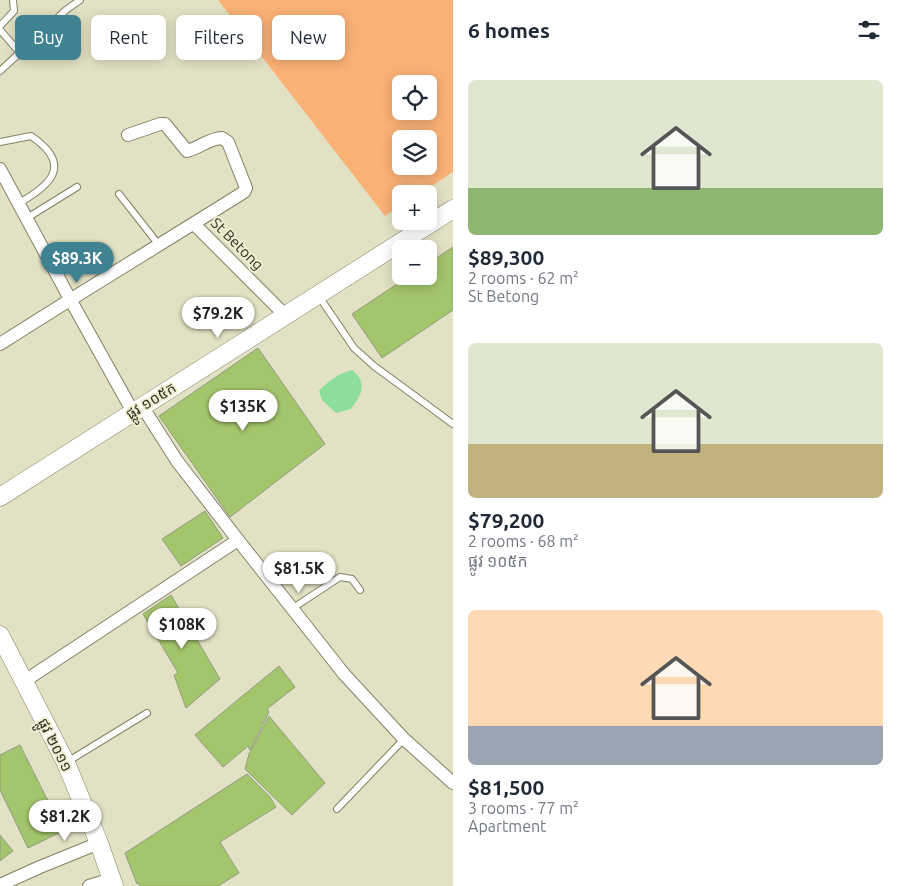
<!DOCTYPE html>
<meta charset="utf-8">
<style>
:root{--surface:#fff;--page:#f2f2f3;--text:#1f2937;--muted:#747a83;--accent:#3f8292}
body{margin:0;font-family:Ubuntu,"Noto Sans Khmer",sans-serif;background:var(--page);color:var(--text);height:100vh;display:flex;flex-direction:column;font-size:19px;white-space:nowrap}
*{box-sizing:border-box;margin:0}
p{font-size:16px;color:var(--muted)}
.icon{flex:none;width:28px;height:28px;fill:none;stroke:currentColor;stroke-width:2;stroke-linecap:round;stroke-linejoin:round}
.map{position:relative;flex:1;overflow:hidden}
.drawer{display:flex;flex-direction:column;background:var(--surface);width:445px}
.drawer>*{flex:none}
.hud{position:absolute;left:15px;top:15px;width:362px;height:45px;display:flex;gap:10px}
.controls{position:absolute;left:392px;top:75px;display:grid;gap:10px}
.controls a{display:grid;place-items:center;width:45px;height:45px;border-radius:8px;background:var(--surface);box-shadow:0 2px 12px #0003;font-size:25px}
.price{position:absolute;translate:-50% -42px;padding:0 11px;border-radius:18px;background:#fff;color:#222;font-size:16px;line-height:32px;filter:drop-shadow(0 1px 2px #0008)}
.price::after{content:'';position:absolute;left:50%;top:30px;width:15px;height:11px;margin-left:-8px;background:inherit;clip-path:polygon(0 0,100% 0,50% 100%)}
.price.on{background:var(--accent);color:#fff}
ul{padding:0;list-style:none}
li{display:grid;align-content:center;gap:10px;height:265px;padding:0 15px}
li span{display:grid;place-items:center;height:155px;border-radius:8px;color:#555}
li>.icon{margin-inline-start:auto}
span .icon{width:90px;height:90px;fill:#fffc;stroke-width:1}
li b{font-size:21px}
h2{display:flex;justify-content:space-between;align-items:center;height:60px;padding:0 15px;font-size:21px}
.chip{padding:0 18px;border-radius:8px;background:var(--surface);box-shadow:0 2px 12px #0003;font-size:18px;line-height:45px}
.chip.on{background:var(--accent);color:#fff}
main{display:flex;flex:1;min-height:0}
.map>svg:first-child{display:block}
.green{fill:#fab176;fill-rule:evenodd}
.water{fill:#8dde9a}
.building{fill:#a3c56b;stroke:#919c82}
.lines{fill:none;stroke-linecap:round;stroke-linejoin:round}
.lane-casing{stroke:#828065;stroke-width:8}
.street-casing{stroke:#828065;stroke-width:14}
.secondary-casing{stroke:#828065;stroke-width:19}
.lane{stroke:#fff;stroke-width:6}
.street{stroke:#fff;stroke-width:12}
.secondary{stroke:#fff;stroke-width:18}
.labels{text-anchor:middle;stroke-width:4;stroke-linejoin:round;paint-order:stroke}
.street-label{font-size:15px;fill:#323126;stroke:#f0eed1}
</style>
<main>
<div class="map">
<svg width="453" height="886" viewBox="0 0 453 886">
<rect width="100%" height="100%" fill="#e3e1c4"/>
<path class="green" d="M218,0H453V172L419,194H401V205L385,216ZM401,84H429V111H401ZM401,139H429V166H401Z"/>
<path class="water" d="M352,370C369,384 361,395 351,409L336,413L322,400L319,391C329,380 338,374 352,370Z"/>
<g class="building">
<polygon points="453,247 453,310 382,358 352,314 409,276 429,276 429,263"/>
<polygon points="258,348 325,444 230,517 159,416"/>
<polygon points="205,511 223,538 181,566 162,539"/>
<polygon points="171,595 220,679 186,708 174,675 178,673 143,614"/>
<polygon points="279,666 295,687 267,709 269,712 250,750 248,746 223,767 195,735"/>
<polygon points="269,716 325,783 292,815 245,769 249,754"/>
<polygon points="20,745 63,831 28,848 0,790 0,755"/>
<polygon points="247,774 270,797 276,807 220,842 239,873 218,886 140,886 139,883 137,884 125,853"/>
<polygon points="0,835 13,851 0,861"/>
</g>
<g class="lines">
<g class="lane-casing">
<g id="lane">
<polyline points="0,26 14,11 13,0"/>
<polyline points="0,30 20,53"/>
<polyline points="0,71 66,10 80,0"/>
<path d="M0,142L31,136C72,164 53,184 19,203"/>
<polyline points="119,194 159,245"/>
<polyline points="27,218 77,187"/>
<polyline points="318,295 354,348 374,366 453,424"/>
<polyline points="293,608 340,577 352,579 360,590"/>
<polyline points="67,762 147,713"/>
<polyline points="337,809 404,739"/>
</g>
</g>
<g class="street-casing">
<g id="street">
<polyline points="0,169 70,299 133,412"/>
<polyline points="194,224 285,315"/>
<path d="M0,344C81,292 163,243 244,192L246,188L228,142L222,138C210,138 199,148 187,151L165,124H160L128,135"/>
<polyline points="142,406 177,461 238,540 344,674 404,739 453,783"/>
<polyline points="23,682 238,540"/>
<polyline points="0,885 40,867 99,843"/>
<polyline points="89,886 112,879"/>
</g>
</g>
<g class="secondary-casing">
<g id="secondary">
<polyline points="0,497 453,209"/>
<polyline points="0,635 66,763 99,843 114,886"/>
</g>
</g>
<use href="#lane" class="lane"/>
<use href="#street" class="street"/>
<use href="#secondary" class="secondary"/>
</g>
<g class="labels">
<g class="street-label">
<text transform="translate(237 244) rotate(45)" y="5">St Betong</text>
<text transform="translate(151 401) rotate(-32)" y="5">ផ្លូវ ១០៥ក</text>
<text transform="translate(55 745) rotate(63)" y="5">ផ្លូវ ២០១១</text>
</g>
</g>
</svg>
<div class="controls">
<a><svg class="icon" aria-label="locate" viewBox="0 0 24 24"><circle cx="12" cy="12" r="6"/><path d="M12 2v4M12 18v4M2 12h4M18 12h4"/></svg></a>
<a><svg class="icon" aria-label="layers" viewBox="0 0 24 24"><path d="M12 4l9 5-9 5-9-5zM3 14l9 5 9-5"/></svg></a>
<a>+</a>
<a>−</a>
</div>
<b class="price on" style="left:77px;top:284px">$89.3K</b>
<b class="price" style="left:218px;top:339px">$79.2K</b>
<b class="price" style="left:243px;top:432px">$135K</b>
<b class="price" style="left:299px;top:594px">$81.5K</b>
<b class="price" style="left:182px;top:650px">$108K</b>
<b class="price" style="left:65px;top:842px">$81.2K</b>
<div class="hud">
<a class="chip on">Buy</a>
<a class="chip">Rent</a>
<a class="chip">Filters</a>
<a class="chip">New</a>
</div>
</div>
<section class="drawer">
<h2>6 homes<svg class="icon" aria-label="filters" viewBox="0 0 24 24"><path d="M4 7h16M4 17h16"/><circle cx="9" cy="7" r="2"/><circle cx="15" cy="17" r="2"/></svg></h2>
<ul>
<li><span style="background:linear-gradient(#dfe7d0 70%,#8fb573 0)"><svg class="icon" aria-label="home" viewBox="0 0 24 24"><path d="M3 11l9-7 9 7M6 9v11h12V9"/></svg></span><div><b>$89,300</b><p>2 rooms · 62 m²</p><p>St Betong</p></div></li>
<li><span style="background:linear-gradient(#dfe7d0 65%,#c2b280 0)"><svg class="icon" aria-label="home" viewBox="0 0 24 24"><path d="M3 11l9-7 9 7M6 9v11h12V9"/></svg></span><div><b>$79,200</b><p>2 rooms · 68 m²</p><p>ផ្លូវ ១០៥ក</p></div></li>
<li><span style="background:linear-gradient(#ffd9b3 75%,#9aa5b1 0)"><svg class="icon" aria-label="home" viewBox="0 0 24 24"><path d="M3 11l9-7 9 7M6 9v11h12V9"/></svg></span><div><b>$81,500</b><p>3 rooms · 77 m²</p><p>Apartment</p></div></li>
</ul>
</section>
</main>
